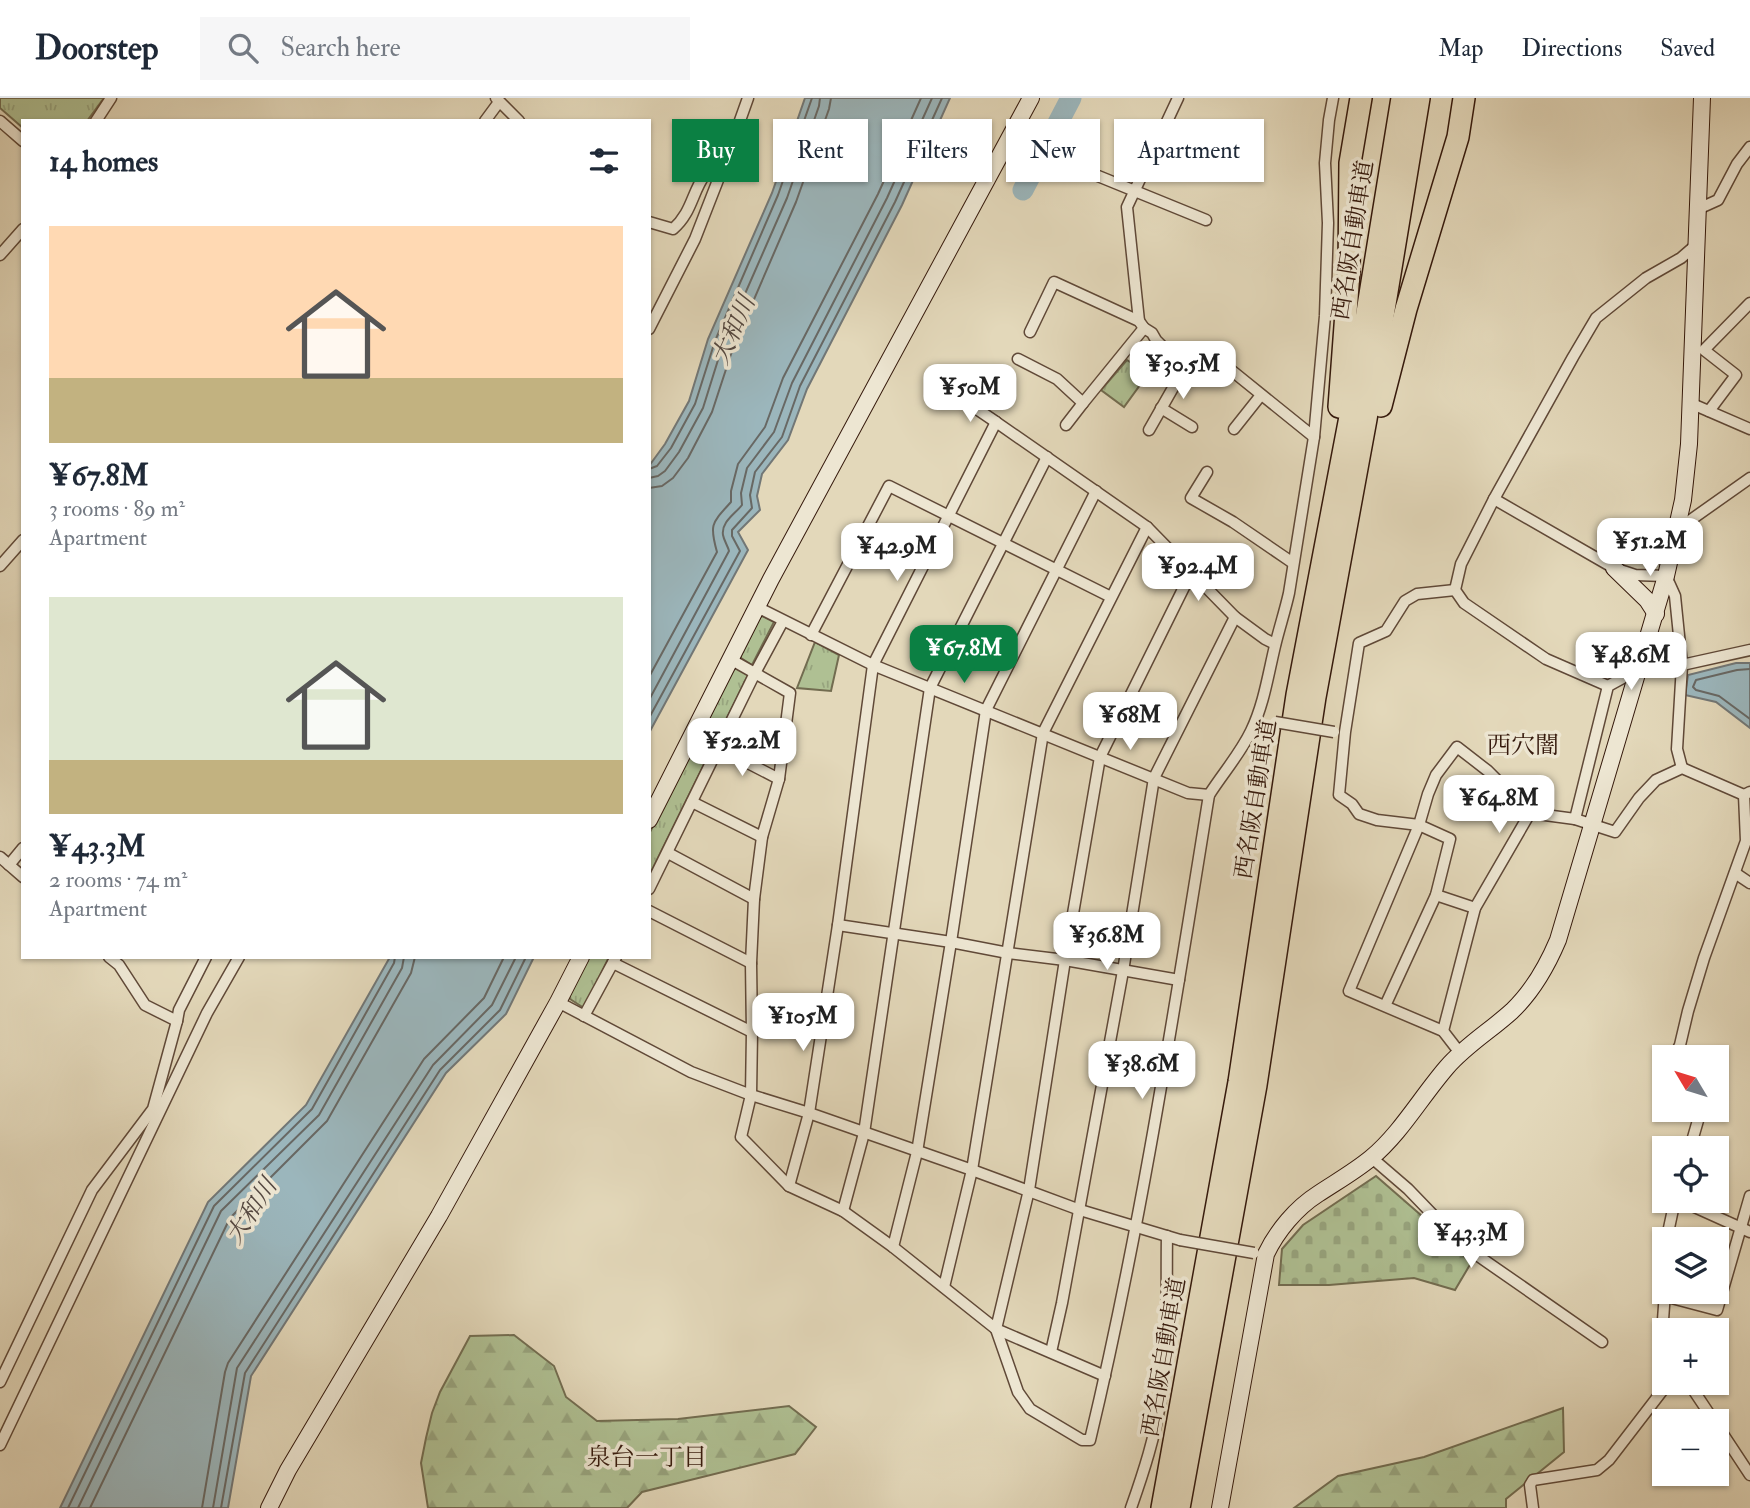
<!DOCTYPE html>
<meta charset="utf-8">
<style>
:root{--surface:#fff;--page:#f6f6f7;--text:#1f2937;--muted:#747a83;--line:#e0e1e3;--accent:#0b8043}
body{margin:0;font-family:"IM FELL Double Pica","Noto Serif JP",serif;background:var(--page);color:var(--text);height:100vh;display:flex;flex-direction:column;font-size:26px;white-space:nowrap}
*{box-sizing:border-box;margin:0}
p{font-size:23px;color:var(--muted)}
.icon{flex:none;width:38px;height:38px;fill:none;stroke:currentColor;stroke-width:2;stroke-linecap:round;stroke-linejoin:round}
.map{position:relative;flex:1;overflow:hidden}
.side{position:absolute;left:21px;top:21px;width:630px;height:840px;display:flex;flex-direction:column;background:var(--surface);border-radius:0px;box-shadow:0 2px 5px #0004}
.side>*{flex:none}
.top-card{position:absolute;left:672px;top:21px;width:665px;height:63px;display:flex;gap:14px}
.needle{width:46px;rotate:308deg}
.fabs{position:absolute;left:1652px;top:947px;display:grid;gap:14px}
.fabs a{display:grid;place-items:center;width:77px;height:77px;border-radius:0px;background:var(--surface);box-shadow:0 2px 5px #0004;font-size:35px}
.price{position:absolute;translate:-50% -60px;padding:0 16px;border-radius:14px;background:#fff;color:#222;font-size:23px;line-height:46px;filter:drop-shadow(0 2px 4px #0008)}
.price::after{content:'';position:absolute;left:50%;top:42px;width:21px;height:16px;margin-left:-10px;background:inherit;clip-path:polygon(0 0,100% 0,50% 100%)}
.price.active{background:var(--accent);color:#fff}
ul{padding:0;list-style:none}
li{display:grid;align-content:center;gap:14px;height:371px;padding:0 28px}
li span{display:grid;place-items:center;height:217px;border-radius:0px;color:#555}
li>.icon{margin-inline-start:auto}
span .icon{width:126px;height:126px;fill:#fffc;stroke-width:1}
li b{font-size:30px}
h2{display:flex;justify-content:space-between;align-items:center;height:84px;padding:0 28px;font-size:30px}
.tag{padding:0 24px;border-radius:0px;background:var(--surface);box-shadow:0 2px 5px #0004;font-size:24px;line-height:63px}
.tag.active{background:var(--accent);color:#fff}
header{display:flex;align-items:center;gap:42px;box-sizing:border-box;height:98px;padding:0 35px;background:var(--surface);border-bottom:2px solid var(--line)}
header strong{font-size:33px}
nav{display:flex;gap:38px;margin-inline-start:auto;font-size:24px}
.search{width:490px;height:63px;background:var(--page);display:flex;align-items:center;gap:18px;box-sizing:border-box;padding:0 24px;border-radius:0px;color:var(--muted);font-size:26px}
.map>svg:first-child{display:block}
.grass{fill:url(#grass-tufts);stroke:#726c50;stroke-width:2}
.forest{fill:url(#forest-firs);stroke:#726c50;stroke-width:2}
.cemetery{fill:url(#cemetery-stones);stroke:#726c50;stroke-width:2}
.water{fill:#9bb6bc;stroke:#727776;stroke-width:2}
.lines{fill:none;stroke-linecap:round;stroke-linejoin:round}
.shore{stroke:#686864;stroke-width:2}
.river{stroke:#9bb6bc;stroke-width:21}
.street-casing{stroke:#604938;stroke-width:13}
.secondary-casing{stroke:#35190c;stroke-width:18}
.highway-casing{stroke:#35190c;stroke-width:24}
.street{stroke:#ede6d2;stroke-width:10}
.secondary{stroke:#ede6d2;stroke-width:16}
.highway{stroke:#e3d8ba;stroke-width:21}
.street-bridge-casing{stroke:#604938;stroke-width:13;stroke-linecap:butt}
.street-bridge{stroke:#ede6d2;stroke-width:10}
.labels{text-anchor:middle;stroke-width:7;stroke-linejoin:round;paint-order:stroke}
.street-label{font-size:23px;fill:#35190c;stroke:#ede6d2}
.water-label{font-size:24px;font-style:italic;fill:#544841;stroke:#ede6d2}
.neighbourhood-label{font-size:24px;fill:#35190c;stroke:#ede6d2}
</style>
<header>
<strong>Doorstep</strong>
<div class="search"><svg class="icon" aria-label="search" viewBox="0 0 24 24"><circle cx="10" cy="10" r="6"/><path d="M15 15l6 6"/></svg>Search here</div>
<nav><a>Map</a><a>Directions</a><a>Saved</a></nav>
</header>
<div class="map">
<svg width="1750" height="1410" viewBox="0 0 1750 1410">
<defs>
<pattern id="grass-tufts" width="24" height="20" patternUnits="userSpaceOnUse" patternTransform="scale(1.75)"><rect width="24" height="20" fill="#afc093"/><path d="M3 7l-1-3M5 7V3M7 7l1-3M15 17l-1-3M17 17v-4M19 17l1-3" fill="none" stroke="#97a47e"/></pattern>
<pattern id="forest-firs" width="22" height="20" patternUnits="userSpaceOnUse" patternTransform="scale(1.75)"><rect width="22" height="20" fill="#afc093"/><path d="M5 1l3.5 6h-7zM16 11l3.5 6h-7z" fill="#97a47e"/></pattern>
<pattern id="cemetery-stones" width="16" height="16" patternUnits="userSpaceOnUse" patternTransform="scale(1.75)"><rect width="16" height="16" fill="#afc093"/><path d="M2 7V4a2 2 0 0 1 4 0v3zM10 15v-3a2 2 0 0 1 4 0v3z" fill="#97a47e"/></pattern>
</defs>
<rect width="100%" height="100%" fill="#e3d8ba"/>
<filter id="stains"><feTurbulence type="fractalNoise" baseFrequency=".00286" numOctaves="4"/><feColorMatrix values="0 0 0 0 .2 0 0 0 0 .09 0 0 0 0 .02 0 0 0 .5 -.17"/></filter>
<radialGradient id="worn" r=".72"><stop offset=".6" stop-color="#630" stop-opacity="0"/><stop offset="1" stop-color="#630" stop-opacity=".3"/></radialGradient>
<g class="grass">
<polygon points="0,0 104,0 87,23 23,23 23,30 0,10"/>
<polygon points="1127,262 1148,276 1124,309 1101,292"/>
<polygon points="762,518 774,524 752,567 741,560 739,556 758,520"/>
<polygon points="815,544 839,557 831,593 797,590"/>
<polygon points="736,570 748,577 649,778 649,736 731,573"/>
<polygon points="588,859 609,859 584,910 570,901 569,896"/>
</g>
<g class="forest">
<polygon points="514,1237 554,1268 566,1299 597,1323 678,1321 789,1308 816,1329 795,1356 642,1394 627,1410 428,1410 421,1365 426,1340 432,1315 440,1294 470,1238"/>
<polygon points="1563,1310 1564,1354 1506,1401 1506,1410 1294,1410 1338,1378 1424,1359"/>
</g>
<polygon class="cemetery" points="1376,1078 1430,1125 1471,1165 1455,1192 1414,1180 1329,1187 1279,1187 1282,1151 1303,1127"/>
<g class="water">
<polygon points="805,0 950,0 902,107 807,291 788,342 762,376 757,398 760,412 738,434 748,452 649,635 649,368 665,346 689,303 708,241 772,95"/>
<polygon points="1736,565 1750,565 1750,630 1716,604 1685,597 1688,577"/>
<polygon points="390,859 534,859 506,916 446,975 251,1278 228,1410 60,1410 208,1104 306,1007"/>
</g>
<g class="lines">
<g class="shore">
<polyline points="649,371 657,368 671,350 695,306 715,243 778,97 812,0"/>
<polyline points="649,380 658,378 665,373 679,354 703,310 723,246 787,100 819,8 820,0"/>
<polyline points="649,390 662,388 673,380 688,360 712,314 733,250 796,104 829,11 831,0"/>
<polyline points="1750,571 1737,572 1696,582 1693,589 1696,592 1719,598 1750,621"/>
<path d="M649,579L717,454C709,426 712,425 731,404V393L738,366L765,329L783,280L878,96L921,0"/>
<path d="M649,602L729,453C728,448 724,443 723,437C721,424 735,416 742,407L741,395L747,370L774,334L792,285L887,100L932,0"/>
<polyline points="649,620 740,453 732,438 732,432 752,410 750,397 755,374 782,339 800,288 895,104 942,0"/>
<polyline points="68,1410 214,1108 312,1011 394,865 395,859"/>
<polyline points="78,1410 221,1113 319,1017 402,870 404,859"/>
<polyline points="90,1410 230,1120 327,1023 411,875 415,859"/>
<polyline points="202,1410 225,1274 228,1265 424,961 484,900 504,859"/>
<polyline points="213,1410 237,1270 433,967 492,907 516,859"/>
<polyline points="221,1410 245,1275 440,972 500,912 526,859"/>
</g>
<g class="river">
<polyline points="902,36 945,55"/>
<polyline points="1023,92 1071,0"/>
</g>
<g class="street-casing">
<g id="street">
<polyline points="496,0 519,23"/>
<polyline points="0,23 23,43"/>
<polyline points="96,23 111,0"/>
<polyline points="485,23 499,4"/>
<polyline points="1098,78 1206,122"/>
<polyline points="1698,111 1718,102 1737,66 1750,49"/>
<path d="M649,124L673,131C699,109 690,76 727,59"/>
<polyline points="0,157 23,131"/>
<polyline points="1139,223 1127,109 1178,0"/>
<polyline points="649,231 695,141 727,59 748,0"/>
<polyline points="1030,234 1054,184 1139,223 1144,230 1152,235 1156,242 1168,254 1178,260 1209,261 1226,268 1314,339"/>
<polyline points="1018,261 1057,281 1083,305 1144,230"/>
<polyline points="962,301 996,324"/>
<polyline points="1690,305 1750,331"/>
<polyline points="1161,310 1192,329"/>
<polyline points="1709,313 1736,277 1704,252 1750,205"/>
<polyline points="1066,327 1083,305"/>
<polyline points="1234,331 1261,297"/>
<polyline points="1149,332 1190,260"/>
<polyline points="1207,374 1191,400 1233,424 1293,465"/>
<polyline points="1494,401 1614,470 1635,477 1666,478 1675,498 1682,567 1677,651 1682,670"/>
<polyline points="1678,431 1750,380"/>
<polyline points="0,468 23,442"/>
<polyline points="1455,492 1417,496 1405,503 1386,533 1359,545 1345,634 1339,697 1352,706 1359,716 1377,722 1419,727 1428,696 1436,677 1457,649 1488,673 1530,715"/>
<polyline points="757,509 873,567 1188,695 1209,697"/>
<polyline points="811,537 889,388 1111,499"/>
<path d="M730,561L790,595L779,681L762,739L754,801L751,865L752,934L751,997L741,1039L789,1088L843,1113L893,1149L996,1231L1018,1294L1030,1311L1082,1342H1090C1141,1129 1174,913 1209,697C1223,675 1240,656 1251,633C1264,606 1268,577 1275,548C1279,531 1285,513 1289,495L1314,339L1325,218L1328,125L1325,65L1329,22L1333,0"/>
<polyline points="1608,588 1546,561 1464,505 1455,492 1461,466 1494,401 1573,259 1596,220 1646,180 1681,160 1696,147"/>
<polyline points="719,650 779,681"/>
<polyline points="692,704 762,739"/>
<polyline points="1575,721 1615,734 1639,700 1656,682 1682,670 1744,697 1750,694"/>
<polyline points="668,755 754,801"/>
<polyline points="0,759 23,779"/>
<polyline points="9,767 23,750"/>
<polyline points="1735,775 1750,785"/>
<polyline points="649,791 755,575 783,523"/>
<polyline points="1436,797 1475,810"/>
<polyline points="649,813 751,865"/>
<polyline points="838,827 951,844 1008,855 1065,862 1179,882"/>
<polyline points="613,865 752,934"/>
<polyline points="558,904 691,974 751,997 809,1015 972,1072 1080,1112 1180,1142"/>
<polyline points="1385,908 1436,797 1450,741 1419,727 1349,893 1443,933 1460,955"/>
<polyline points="584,918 616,859"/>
<polyline points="177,923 179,912 206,859"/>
<polyline points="1443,933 1475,810 1530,715 1575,721 1608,588 1639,571 1682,567 1750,552"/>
<polyline points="1674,959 1680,947 1688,913 1704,860 1746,743 1744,697"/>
<polyline points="1690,1050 1701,1012"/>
<polyline points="1372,1060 1408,1091 1461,1146 1602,1244"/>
<polyline points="789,1088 809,1015 838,827 873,567 996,324 1147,429 1235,519 1265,541 1275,546"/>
<polyline points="1679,1102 1750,1134"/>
<polyline points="843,1113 864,1035 930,590 1047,359"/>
<polyline points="1668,1141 1669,1130 1675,1102"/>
<polyline points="893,1149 917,1054 951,844 986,612 1096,393"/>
<polyline points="944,1189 972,1072 1043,635 1147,429"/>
<polyline points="1665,1194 1663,1222 1665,1232"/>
<polyline points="1664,1198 1717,1212 1750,1098"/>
<polyline points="1051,1254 1062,1205 1123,873 1154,680 1235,519"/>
<polyline points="1105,1278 996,1231 1029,1092 1065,862 1100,659 1191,475"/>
<polyline points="0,1284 92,1092 153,1011 177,923 145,907 119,867 109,859"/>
<polyline points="1688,1284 1714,1323"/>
<polyline points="1717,1327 1750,1377"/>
<polyline points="0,1347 207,915 239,859"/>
<path d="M1131,1410C1144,1373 1155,1339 1161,1300C1169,1247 1166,1192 1167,1138"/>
<polyline points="1533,1410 1530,1387 1533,1382 1597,1372 1609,1362 1669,1284"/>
</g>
</g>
<g class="secondary-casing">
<g id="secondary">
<polyline points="1614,470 1647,502 1656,516"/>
<polyline points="649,722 771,481 1031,0"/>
<polyline points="269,1410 288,1372 439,1118 558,904 581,859"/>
<path d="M1220,1410L1266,1156C1277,1133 1296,1110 1318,1096C1336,1084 1354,1074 1371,1060C1401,1035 1421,999 1447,969C1466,947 1490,933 1512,913C1533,893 1547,868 1558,842L1666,478L1683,402L1689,346L1702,0"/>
</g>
</g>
<g class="highway-casing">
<g id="highway">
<polyline points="1381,308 1406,211 1458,39 1464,0"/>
<polyline points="1339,309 1349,174 1350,65 1361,0"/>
<polyline points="1162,1410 1239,984 1297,597 1350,319 1402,0"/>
<polyline points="1179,1410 1256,987 1315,599 1366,321 1419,0"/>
</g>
</g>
<use href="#street" class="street"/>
<use href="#secondary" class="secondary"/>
<use href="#highway" class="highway"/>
<g class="street-bridge-casing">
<g id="street-bridge">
<polyline points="1275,624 1334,634"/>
<polyline points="1180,1142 1254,1155"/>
</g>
</g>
<use href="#street-bridge" class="street-bridge"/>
</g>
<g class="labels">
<g class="street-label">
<text transform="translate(1352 142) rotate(-81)" y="8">西名阪自動車道</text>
<text transform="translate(1255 701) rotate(-81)" y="8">西名阪自動車道</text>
<text transform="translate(1163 1259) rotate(-80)" y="8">西名阪自動車道</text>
</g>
<g class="water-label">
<text transform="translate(733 232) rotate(-66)" y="8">大和川</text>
<text transform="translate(251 1113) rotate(-57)" y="8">大和川</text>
</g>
<g class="neighbourhood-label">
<text x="1523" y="655">西穴闇</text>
<text x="647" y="1367">泉台一丁目</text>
</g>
</g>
<rect width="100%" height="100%" filter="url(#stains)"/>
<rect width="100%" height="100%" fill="url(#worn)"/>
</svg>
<div class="fabs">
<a><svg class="needle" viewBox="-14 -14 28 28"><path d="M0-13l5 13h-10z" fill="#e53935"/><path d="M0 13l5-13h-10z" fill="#747a83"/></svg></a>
<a><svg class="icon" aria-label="locate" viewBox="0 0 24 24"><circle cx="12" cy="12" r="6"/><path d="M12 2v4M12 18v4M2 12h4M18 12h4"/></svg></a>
<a><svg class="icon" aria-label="layers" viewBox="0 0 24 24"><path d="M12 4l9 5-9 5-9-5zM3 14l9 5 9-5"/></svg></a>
<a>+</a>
<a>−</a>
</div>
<b class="price" style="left:1183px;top:303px">¥30.5M</b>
<b class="price" style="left:970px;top:326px">¥50M</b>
<b class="price" style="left:1650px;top:480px">¥51.2M</b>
<b class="price" style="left:897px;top:485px">¥42.9M</b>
<b class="price" style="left:1198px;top:505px">¥92.4M</b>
<b class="price active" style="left:964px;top:587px">¥67.8M</b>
<b class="price" style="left:1631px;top:594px">¥48.6M</b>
<b class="price" style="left:1130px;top:654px">¥68M</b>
<b class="price" style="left:742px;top:680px">¥52.2M</b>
<b class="price" style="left:1499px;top:737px">¥64.8M</b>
<b class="price" style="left:1107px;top:874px">¥36.8M</b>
<b class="price" style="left:803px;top:955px">¥105M</b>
<b class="price" style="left:1142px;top:1003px">¥38.6M</b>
<b class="price" style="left:1471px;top:1172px">¥43.3M</b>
<div class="top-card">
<a class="tag active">Buy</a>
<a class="tag">Rent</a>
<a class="tag">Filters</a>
<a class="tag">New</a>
<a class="tag">Apartment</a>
</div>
<section class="side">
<h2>14 homes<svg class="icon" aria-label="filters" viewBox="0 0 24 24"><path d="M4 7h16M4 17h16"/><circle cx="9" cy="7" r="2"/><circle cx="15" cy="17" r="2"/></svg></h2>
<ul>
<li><span style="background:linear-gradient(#ffd9b3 70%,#c2b280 0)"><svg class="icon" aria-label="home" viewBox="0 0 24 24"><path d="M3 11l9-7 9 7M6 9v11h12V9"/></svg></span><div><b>¥67.8M</b><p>3 rooms · 89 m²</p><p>Apartment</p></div></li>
<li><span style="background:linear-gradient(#dfe7d0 75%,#c2b280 0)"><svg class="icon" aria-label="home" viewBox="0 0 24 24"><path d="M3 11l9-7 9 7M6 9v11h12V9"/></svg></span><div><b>¥43.3M</b><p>2 rooms · 74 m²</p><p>Apartment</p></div></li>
</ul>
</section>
</div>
